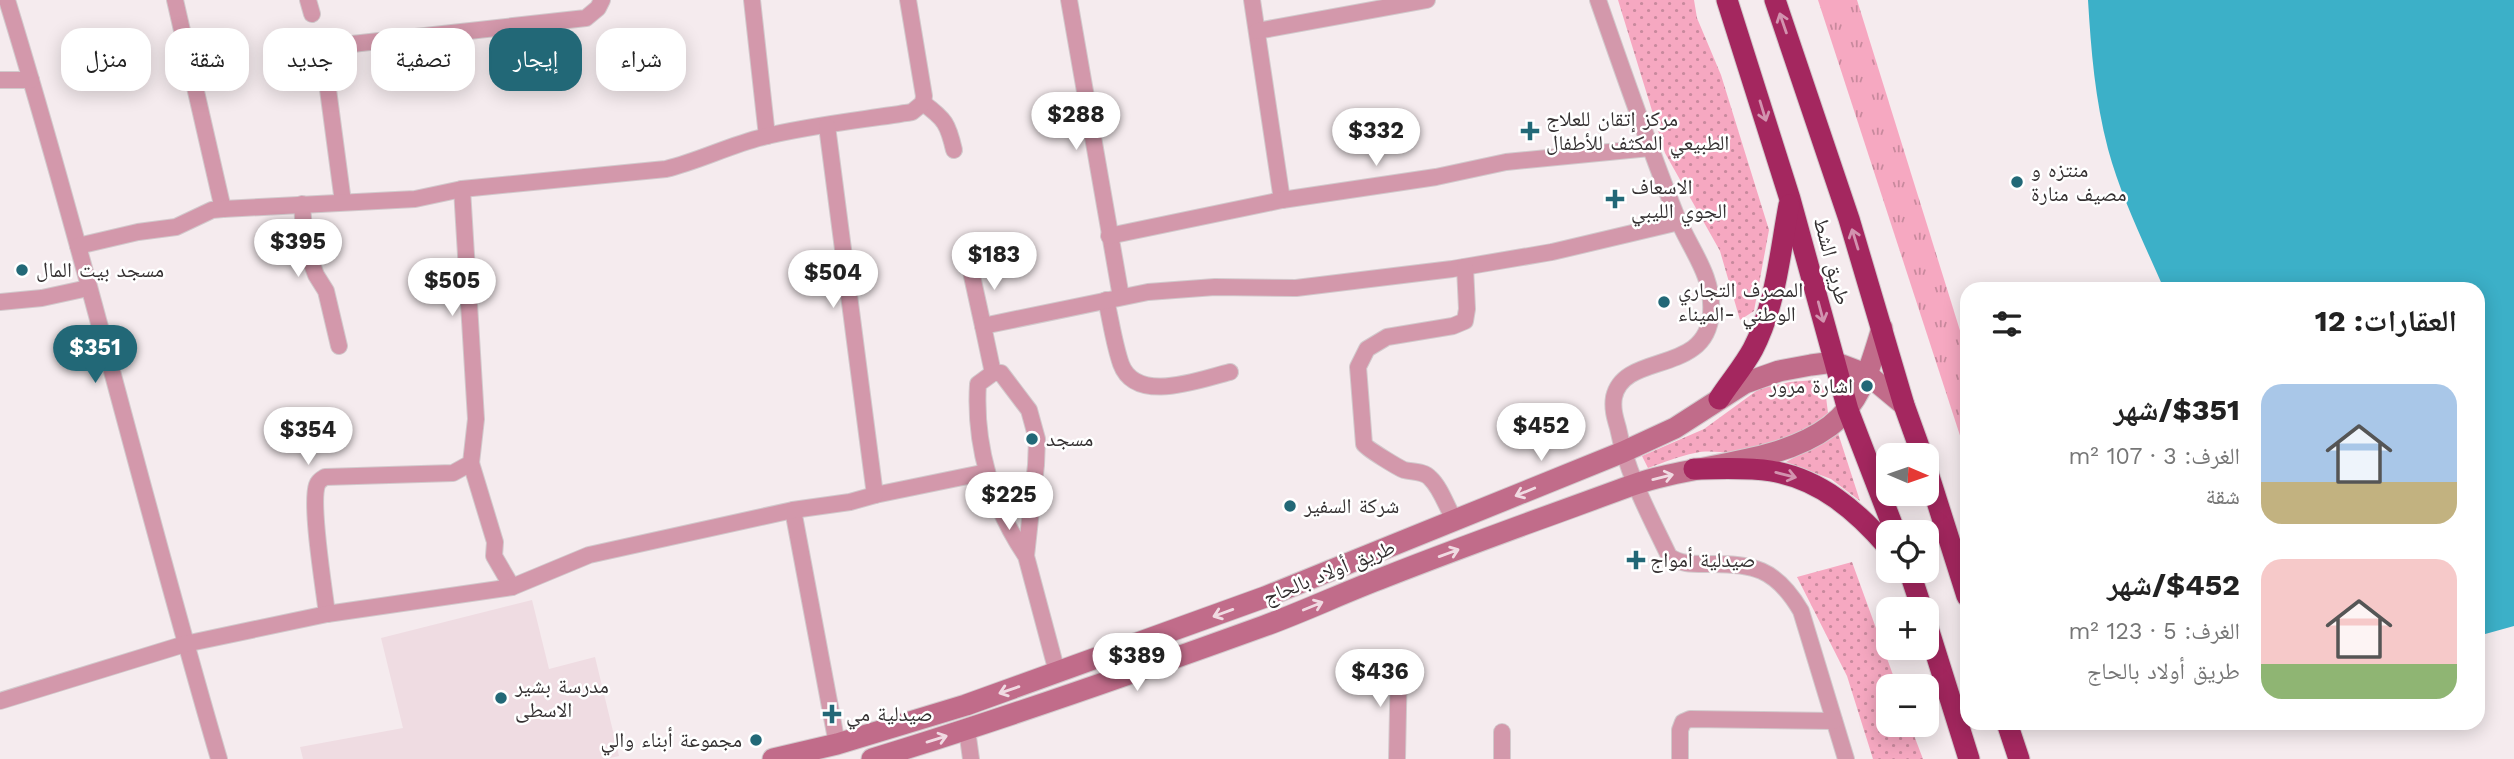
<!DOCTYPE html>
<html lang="ar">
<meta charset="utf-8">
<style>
:root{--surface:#fff;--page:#f2f2f2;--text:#222;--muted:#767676;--accent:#226877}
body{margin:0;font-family:"Work Sans","Noto Naskh Arabic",sans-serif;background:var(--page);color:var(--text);direction:rtl;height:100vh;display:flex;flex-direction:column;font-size:26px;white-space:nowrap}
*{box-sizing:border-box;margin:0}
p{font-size:23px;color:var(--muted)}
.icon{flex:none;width:38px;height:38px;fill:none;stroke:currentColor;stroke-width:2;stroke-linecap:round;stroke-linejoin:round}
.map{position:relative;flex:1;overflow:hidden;direction:ltr}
.panel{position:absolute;left:1960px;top:282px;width:525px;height:448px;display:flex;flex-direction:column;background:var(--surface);border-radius:21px;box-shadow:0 4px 18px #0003;direction:rtl}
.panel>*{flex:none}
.top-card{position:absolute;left:21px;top:28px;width:665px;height:63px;direction:rtl;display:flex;gap:14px}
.needle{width:46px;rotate:92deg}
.buttons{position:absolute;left:1876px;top:443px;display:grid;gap:14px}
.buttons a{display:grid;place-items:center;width:63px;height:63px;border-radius:14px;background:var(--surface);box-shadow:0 4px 18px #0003;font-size:35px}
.price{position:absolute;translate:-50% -60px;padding:0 16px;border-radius:24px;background:#fff;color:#222;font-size:23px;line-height:46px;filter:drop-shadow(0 2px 4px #0008)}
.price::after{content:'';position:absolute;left:50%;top:42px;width:21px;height:16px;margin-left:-10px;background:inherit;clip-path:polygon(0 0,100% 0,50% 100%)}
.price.on{background:var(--accent);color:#fff}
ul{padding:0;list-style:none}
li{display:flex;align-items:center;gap:21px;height:175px;padding:0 28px}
li span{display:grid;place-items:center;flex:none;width:196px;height:140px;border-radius:21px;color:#555}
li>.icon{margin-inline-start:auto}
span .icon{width:84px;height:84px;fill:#fffc;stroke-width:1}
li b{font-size:30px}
h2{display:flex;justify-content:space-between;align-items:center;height:84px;padding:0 28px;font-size:30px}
.chip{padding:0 24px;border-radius:21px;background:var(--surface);box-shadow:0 4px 18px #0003;font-size:24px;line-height:63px}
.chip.on{background:var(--accent);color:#fff}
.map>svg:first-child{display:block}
.built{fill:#efdce2}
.grass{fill:url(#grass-tufts)}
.garden{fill:url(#garden-dots)}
.water{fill:#3cb0c8}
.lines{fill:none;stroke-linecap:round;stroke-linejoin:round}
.street-casing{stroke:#d2c9cc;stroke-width:18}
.secondary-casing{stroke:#d2c9cc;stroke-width:23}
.highway-casing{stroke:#d2c9cc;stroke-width:23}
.street{stroke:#d398ab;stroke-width:16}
.secondary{stroke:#c16c8a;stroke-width:21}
.highway{stroke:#a4275f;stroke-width:21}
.oneway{stroke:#d293af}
.oneway2{stroke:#f0dae2}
.poi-dot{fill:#226877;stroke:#fff;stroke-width:2.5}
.labels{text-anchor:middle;stroke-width:5;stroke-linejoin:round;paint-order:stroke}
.poi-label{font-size:21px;fill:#343031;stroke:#fff;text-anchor:start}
.street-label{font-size:21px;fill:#343031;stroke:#fff}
</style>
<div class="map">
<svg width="2514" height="759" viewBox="0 0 2514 759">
<defs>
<pattern id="grass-tufts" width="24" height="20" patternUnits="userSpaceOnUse" patternTransform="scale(1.75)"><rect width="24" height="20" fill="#f6a8c1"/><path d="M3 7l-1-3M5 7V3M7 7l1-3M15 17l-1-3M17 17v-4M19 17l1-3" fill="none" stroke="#c8899d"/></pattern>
<pattern id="garden-dots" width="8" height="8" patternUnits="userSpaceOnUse" patternTransform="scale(1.75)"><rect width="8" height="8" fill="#f6a8c1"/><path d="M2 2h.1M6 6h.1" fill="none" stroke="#c8899d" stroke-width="1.8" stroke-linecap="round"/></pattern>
</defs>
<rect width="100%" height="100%" fill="#f5ebee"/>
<polygon class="built" points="532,600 549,669 595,657 619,756 605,759 303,759 300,747 403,728 381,638"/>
<polygon class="grass" points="1818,0 1857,0 1967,353 1967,457"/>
<g class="garden">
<polygon points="1618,0 1694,0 1697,18 1721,75 1769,230 1754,311 1740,320 1720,251 1665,153"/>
<path d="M1815,380L1825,389L1828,413C1803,434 1771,448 1738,452C1724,454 1710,449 1695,453C1679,456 1663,463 1648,468L1642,456L1704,429L1759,389L1790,382Z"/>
<polygon points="1838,433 1860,501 1831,479 1786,462"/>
<polygon points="1852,562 1897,686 1888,686 1888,724 1910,725 1923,759 1873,759 1847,676 1797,577"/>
</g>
<path class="water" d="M2088,0H2514V626L2478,636V289H2164C2144,243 2121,197 2108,149C2095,100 2091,50 2088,0Z"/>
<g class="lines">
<g class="street-casing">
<g id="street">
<path d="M7,0C84,251 145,507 219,759"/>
<polyline points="175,0 223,209"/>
<polyline points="308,0 312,14"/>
<polyline points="752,0 767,136"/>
<polyline points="1069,0 1121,297"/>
<polyline points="1252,0 1282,200"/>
<path d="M1598,0C1623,72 1648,144 1676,215C1689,248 1714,275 1711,313C1707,376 1624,351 1614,397C1612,408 1615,418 1618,428C1627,474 1649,514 1669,556C1680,564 1692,564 1705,564C1753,563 1776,568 1801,611L1846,759"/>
<polyline points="1257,31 1427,0"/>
<polyline points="0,80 31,80"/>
<path d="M923,103C945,119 948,124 954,150"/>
<path d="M343,202L325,67C325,54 331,47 343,45L586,18L598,8L602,0"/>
<polyline points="302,204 305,245 316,275 326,291 339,346"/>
<polyline points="1109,236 1282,200 1436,177 1506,162 1650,148"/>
<path d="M78,246L138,232L176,227L212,210L223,209L415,199L462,189L666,169C699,161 730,145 763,137C811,125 863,120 912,112L923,103L924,96L908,0"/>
<polyline points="970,267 983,326"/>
<path d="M1106,300C1111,321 1114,344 1121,364C1136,405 1201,379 1230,372"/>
<polyline points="0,302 42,298 88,288"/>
<polyline points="993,373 983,326 1148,292 1215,287 1296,288 1452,269 1552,252 1679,222"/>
<polyline points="471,463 495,542 494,556 512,587"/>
<polyline points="875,495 987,472"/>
<polyline points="793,510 837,744"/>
<path d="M1455,521C1447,508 1441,488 1430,478C1424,471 1413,472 1404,470C1399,468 1367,449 1364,444L1358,367L1367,349L1387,337L1453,326L1465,321L1467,309L1465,267"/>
<path d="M1026,556C992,506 974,445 978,384L993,373H1001L1029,410L1037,439L1036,465L1026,556L1057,672"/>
<path d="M327,614C324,588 310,505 317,485C319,480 321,480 325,477L453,473L471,463L476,419L462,189"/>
<polyline points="0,701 185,644 327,614 512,587 589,555 793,510 850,502 875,495 827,126"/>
<polyline points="967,730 971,759"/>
<polyline points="1502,732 1502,759"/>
<polyline points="1397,759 1399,660"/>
<polyline points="1680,759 1680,730 1683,722 1690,719 1834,721"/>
</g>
</g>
<g class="secondary-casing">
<g id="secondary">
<polyline points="773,759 837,744 966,705 1265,597 1623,452 1675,428 1745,383 1779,371 1811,365 1834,362 1868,375 1904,405"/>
<path d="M872,759C1004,719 1134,673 1264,626C1305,611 1345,592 1385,577C1466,545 1548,516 1630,486C1693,463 1776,466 1830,426C1862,402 1871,364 1882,328"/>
</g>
</g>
<g class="highway-casing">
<g id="highway">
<polyline points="1727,0 1790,199 1848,410 1895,532"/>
<polyline points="1775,0 1849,219 1904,405 1922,455"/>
<path d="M1719,399C1730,382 1744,366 1753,349C1776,305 1780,252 1789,205"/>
<path d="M1694,469C1719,469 1746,467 1771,471C1820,479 1857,511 1888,547"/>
<polyline points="1927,470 1967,596"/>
<polyline points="1909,570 1922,609"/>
<polyline points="1927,625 1969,759"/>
<polyline points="2007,723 2019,759"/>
</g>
</g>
<use href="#street" class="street"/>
<use href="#secondary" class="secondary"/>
<use href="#highway" class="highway"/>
</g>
<defs><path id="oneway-shaft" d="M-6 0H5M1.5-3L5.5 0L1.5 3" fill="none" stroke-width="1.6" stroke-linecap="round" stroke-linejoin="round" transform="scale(1.75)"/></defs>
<g class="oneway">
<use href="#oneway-shaft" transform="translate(1783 23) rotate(-109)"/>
<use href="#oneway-shaft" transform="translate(1763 111) rotate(73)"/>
<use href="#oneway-shaft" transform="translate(1855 239) rotate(-107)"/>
<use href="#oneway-shaft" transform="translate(1821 312) rotate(75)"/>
<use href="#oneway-shaft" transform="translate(1786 475) rotate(14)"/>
</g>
<g class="oneway2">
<use href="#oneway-shaft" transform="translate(1663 477) rotate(-14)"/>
<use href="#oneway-shaft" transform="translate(1525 492) rotate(158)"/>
<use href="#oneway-shaft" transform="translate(1449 553) rotate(-20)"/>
<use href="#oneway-shaft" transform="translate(1313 606) rotate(-22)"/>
<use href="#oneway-shaft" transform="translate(1223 613) rotate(160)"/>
<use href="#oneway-shaft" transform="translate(1009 690) rotate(161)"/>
<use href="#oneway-shaft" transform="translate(937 739) rotate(-17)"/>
</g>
<g class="poi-dot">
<path d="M1526.5 120.5h7v7h7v7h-7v7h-7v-7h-7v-7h7z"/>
<circle cx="2017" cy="182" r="7"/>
<path d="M1611.5 188.5h7v7h7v7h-7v7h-7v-7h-7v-7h7z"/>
<circle cx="22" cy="270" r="7"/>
<circle cx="1664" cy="302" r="7"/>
<circle cx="1867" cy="386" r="7"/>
<circle cx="1032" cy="439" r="7"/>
<circle cx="1290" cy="506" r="7"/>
<path d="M1632.5 549.5h7v7h7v7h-7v7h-7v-7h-7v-7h7z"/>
<circle cx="501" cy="698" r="7"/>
<path d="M828.5 703.5h7v7h7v7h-7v7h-7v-7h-7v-7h7z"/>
<circle cx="756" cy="740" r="7"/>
</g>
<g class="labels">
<g class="poi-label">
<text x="1546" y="126">مركز إتقان للعلاج<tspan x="1546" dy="24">الطبيعي المكثف للأطفال</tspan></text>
<text x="2031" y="177">منتزه و<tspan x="2031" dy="24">مصيف منارة</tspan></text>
<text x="1631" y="194">الاسعاف<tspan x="1631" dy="24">الجوي الليبي</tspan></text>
<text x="36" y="277">مسجد بيت المال</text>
<text x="1678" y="297">المصرف التجاري<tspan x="1678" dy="24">الوطني -الميناء</tspan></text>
<text x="1853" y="393" text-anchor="end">اشارة مرور</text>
<text x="1046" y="446">مسجد</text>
<text x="1304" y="513">شركة السفير</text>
<text x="1650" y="567">صيدلية أمواج</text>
<text x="515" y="693">مدرسة بشير<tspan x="515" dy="24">الاسطى</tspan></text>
<text x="846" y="721">صيدلية مي</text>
<text x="742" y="747" text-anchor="end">مجموعة أبناء والي</text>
</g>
<g class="street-label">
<text transform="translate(1832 261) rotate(75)" y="7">طريق الشط</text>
<text transform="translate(1329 572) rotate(-22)" y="7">طريق أولاد بالحاج</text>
</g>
</g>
</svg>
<div class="buttons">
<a><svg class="needle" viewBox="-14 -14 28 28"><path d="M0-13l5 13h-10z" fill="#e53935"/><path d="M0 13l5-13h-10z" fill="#767676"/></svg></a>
<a><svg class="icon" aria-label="locate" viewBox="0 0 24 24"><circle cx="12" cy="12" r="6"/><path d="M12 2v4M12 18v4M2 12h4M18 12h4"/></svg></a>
<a>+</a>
<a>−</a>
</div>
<b class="price" style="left:1076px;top:152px">$288</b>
<b class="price" style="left:1376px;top:168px">$332</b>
<b class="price" style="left:298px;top:279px">$395</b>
<b class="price" style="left:994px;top:292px">$183</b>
<b class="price" style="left:833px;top:310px">$504</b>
<b class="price" style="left:452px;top:318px">$505</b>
<b class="price on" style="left:95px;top:385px">$351</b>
<b class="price" style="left:1541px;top:463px">$452</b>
<b class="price" style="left:308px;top:467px">$354</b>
<b class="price" style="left:1009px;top:532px">$225</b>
<b class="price" style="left:1137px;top:693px">$389</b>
<b class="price" style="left:1380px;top:709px">$436</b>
<div class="top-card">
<a class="chip">شراء</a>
<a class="chip on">إيجار</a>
<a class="chip">تصفية</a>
<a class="chip">جديد</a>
<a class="chip">شقة</a>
<a class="chip">منزل</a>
</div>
<section class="panel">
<h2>العقارات: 12<svg class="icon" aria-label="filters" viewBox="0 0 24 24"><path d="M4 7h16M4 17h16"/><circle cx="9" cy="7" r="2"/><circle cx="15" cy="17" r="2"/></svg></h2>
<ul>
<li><span style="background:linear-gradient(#a9c7e8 70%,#c2b280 0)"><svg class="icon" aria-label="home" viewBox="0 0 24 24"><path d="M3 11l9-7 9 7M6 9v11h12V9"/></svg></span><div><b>$351/شهر</b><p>الغرف: 3 · 107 m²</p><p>شقة</p></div></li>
<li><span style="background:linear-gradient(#f6c9c9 75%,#8fb573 0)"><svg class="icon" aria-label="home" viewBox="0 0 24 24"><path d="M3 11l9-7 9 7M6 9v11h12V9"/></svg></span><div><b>$452/شهر</b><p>الغرف: 5 · 123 m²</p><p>طريق أولاد بالحاج</p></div></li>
</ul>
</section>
</div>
